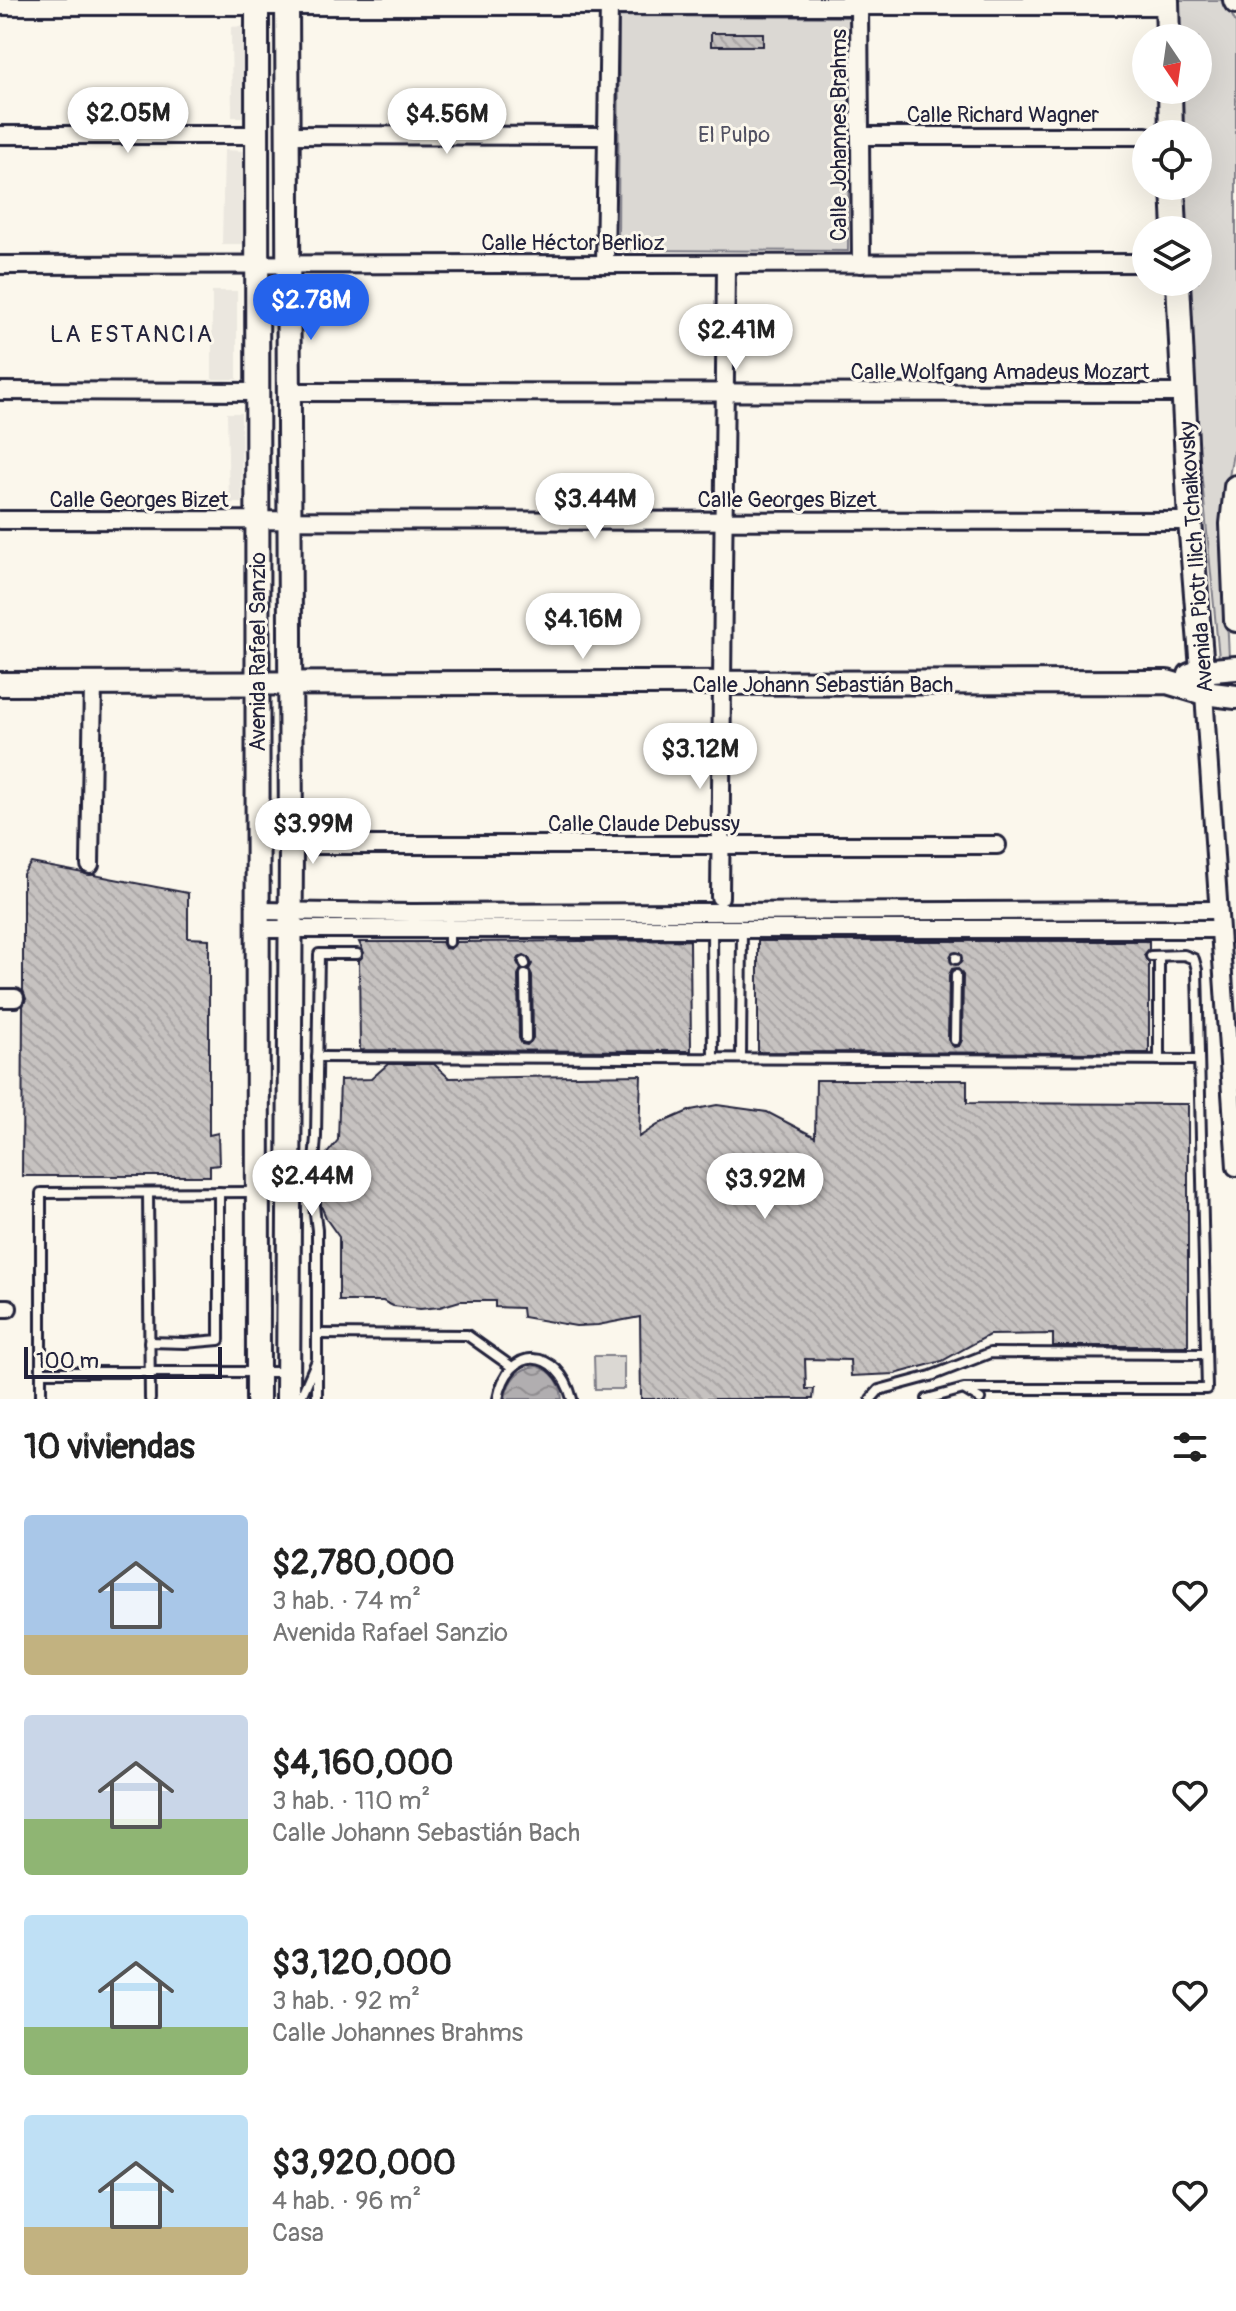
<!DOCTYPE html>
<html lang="es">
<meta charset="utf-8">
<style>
:root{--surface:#fff;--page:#f2f2f2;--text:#222;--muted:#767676;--accent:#2563eb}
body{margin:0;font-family:Pangolin,sans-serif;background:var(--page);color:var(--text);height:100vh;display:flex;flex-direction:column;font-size:30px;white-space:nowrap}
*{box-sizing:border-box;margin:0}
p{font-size:26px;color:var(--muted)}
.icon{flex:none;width:44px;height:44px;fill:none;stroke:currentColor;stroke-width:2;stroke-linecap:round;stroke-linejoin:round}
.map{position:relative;height:1399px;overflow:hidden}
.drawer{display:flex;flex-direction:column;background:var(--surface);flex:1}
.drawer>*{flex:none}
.needle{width:52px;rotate:167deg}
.tools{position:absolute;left:1132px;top:24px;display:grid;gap:16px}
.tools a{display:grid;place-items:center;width:80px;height:80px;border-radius:50%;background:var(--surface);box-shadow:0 8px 32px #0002;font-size:40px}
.scale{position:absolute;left:24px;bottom:20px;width:198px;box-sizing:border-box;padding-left:8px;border:4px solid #22223b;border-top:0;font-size:22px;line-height:28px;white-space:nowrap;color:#22223b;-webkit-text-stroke:6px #fbf7ec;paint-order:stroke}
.price{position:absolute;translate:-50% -68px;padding:0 18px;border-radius:28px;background:#fff;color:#222;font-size:26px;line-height:52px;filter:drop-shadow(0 2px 4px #0008)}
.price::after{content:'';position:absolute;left:50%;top:48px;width:24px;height:18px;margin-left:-12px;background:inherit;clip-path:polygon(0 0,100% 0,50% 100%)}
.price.selected{background:var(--accent);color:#fff}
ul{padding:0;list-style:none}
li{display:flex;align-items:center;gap:24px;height:200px;padding:0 24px}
li span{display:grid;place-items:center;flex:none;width:224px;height:160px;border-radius:8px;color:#555}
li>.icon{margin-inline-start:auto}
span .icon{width:96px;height:96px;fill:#fffc;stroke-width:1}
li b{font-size:34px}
h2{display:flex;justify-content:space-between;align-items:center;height:96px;padding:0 24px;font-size:34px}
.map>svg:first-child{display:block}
.built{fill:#ebe7df}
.green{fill:#dbd8d3;stroke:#7e7d87;stroke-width:2}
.water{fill:url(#water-waves);stroke:#787681;stroke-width:2}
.building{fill:url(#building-back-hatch);stroke:#22223b;stroke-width:2;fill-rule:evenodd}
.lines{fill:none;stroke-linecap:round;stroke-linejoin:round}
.lane-casing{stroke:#22223b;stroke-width:14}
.street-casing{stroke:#22223b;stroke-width:22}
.secondary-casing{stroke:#22223b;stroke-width:28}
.lane{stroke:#fbf7ec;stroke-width:8}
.street{stroke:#fbf7ec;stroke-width:16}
.secondary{stroke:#fbf7ec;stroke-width:22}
.labels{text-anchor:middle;stroke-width:6;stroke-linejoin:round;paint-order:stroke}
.street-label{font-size:22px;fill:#22223b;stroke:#fbf7ec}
.park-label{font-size:22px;fill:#505061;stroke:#fbf7ec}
.neighbourhood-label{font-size:24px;letter-spacing:2px;fill:#22223b;stroke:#fbf7ec}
</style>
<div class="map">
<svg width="1236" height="1399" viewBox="0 0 1236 1399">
<defs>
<pattern id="water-waves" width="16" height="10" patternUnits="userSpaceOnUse" patternTransform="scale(2)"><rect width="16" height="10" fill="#b1aeb0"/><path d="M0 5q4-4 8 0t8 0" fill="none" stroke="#908d90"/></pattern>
<pattern id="building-back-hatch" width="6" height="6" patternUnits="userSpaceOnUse" patternTransform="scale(2)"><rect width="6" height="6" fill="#c6c2c0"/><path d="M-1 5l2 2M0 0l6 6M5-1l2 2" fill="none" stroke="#aaa6a6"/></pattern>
</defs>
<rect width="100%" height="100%" fill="#fbf7ec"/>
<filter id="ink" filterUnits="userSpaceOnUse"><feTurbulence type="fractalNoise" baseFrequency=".0125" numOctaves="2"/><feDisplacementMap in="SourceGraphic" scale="16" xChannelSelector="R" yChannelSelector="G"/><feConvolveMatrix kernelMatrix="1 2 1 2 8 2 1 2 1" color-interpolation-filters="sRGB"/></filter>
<g filter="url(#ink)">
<g class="built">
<polygon points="243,26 244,117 232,117 231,27"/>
<polygon points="224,150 245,151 245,244 222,244"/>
<rect x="212" y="291" width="25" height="88"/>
<polygon points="227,413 241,413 242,503 229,503"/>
</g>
<g class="green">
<path d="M1176,0H1224L1236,23V441C1218,512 1226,585 1229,658H1219L1191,365L1188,282H1198V230H1186L1184,186H1198V134H1182L1180,90H1198V38H1178Z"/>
<polygon points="619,16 850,17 848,251 618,250"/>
<polygon points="594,1356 624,1356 624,1389 595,1389"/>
</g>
<path class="water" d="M537,1366C553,1371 561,1383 562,1399H505C508,1380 517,1368 537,1366Z"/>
<g class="building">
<rect x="711" y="33" width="52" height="13"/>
<polygon points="31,863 188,893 188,938 209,939 209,1135 218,1133 219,1165 210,1166 210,1176 22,1176 23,1006 26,999 23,990 23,874"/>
<path d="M690,940L691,1051L360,1050L359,960L364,953L359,942H442L445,948L450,949L456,942ZM524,955L528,957L532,964L529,969L532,975L533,1038L527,1045L522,1044L519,1038L518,975L521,969L517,962L519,958Z"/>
<path d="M758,941H1149V949L1144,955L1149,963V1053L758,1052ZM957,968L963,975L962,1040L959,1046L954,1047L948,1040L949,975L952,969Z"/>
<polygon points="388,1064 434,1064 449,1078 641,1075 639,1137 661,1123 691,1110 717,1105 767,1112 815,1137 816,1080 967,1080 967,1103 1188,1104 1188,1346 1053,1346 1053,1334 989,1335 942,1361 895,1374 851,1376 850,1360 805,1359 806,1389 814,1389 813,1399 641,1399 640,1317 598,1325 576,1326 523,1317 522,1308 495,1307 495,1301 460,1301 440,1307 420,1309 393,1306 383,1301 339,1301 339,1237 327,1220 321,1206 320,1171 326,1155 338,1140 340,1080 371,1079"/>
</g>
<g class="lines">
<g class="lane-casing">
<g id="lane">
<polyline points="449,913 449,942"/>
<polyline points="712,928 713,1058"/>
<polyline points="1159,956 1159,1060"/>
<polyline points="956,959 956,958"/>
<polyline points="524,962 525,964"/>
<polyline points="525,975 526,1038"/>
<polyline points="955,1040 956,975"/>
<polyline points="317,1057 1199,1060"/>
<polyline points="741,1058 742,927"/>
<polyline points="148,1193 150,1399"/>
<polyline points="318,1334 467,1335 512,1367"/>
<polyline points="149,1342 185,1343 219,1340 219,1192"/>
<polyline points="317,1364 317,1399"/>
<polyline points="41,1372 284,1372"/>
<polyline points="965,1390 980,1399"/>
<polyline points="41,1399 41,1193 254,1192"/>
<polyline points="300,1399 317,1360 317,1230 312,1190 316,1137 319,954 357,954"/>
<path d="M498,1399C508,1344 558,1347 572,1399"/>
<polyline points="871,1399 879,1390 931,1376 990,1353 1206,1354"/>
<polyline points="927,1399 964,1389 1207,1389 1197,970 1194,959 1184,955 1151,956"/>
</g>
</g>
<g class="street-casing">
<g id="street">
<polyline points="859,5 861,264"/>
<polyline points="0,6 1167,6"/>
<polyline points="0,135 257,135"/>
<polyline points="287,135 607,136"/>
<polyline points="860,136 1146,136"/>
<polyline points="605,264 609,5"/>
<polyline points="0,265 1146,263"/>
<polyline points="0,391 257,392"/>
<polyline points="288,392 1183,393"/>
<polyline points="0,520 1190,521"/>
<polyline points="1204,693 1236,1167"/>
<polyline points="291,845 997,845"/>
<polyline points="90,865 93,684"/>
<polyline points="720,897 726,265"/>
<polyline points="257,911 412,913 1218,910"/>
<polyline points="257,929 1219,929"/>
<polyline points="0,998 15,998"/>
<polyline points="0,1308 8,1308"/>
</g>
</g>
<g class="secondary-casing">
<g id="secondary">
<polyline points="257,0 258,1399"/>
<polyline points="287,0 291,845 288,1399"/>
<polyline points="1167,0 1168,38"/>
<polyline points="1235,0 1236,2"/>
<polyline points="1170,90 1171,134"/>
<polyline points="1173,186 1175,230"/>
<polyline points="1178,282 1190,521 1204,693"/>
<polyline points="1236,487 1232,524 1236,620"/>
<polyline points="1190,675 1201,671 1236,668"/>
<polyline points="0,684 1167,682 1204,693 1236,697"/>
</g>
</g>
<use href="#lane" class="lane"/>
<use href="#street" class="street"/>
<use href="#secondary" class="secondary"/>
</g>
</g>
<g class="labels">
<g class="street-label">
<text x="1003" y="122">Calle Richard Wagner</text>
<text transform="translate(838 135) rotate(-90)" y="8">Calle Johannes Brahms</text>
<text x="573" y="250">Calle Héctor Berlioz</text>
<text x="1000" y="379">Calle Wolfgang Amadeus Mozart</text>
<text x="139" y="507">Calle Georges Bizet</text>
<text x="787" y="507">Calle Georges Bizet</text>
<text transform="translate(1195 557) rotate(-94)" y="8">Avenida Piotr Ilich Tchaikovsky</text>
<text transform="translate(257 652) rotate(-90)" y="8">Avenida Rafael Sanzio</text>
<text x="823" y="692">Calle Johann Sebastián Bach</text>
<text x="644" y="831">Calle Claude Debussy</text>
</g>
<g class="park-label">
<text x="734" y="142">El Pulpo</text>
</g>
<g class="neighbourhood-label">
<text x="132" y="342">LA ESTANCIA</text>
</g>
</g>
</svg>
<div class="tools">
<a><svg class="needle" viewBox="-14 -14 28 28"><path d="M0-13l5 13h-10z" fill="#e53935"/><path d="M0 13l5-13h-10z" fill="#767676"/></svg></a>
<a><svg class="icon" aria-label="locate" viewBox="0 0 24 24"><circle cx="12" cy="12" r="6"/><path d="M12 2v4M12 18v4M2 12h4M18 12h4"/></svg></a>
<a><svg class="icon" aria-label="layers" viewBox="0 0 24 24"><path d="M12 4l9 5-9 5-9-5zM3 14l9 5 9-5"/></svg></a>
</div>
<div class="scale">100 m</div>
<b class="price" style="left:128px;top:155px">$2.05M</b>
<b class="price" style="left:447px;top:156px">$4.56M</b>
<b class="price selected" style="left:311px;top:342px">$2.78M</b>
<b class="price" style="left:736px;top:372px">$2.41M</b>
<b class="price" style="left:595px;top:541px">$3.44M</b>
<b class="price" style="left:583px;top:661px">$4.16M</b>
<b class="price" style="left:700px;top:791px">$3.12M</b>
<b class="price" style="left:313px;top:866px">$3.99M</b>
<b class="price" style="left:312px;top:1218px">$2.44M</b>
<b class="price" style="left:765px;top:1221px">$3.92M</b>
</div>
<section class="drawer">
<h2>10 viviendas<svg class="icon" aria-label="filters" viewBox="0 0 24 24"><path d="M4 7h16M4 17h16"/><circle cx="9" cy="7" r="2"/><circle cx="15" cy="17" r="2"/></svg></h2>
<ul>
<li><span style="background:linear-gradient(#a9c7e8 75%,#c2b280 0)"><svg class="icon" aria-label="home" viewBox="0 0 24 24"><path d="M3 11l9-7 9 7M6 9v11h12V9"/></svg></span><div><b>$2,780,000</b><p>3 hab. · 74 m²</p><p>Avenida Rafael Sanzio</p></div><svg class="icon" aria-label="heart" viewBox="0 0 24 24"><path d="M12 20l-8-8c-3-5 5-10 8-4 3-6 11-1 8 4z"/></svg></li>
<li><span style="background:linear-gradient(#c9d6e8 65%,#8fb573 0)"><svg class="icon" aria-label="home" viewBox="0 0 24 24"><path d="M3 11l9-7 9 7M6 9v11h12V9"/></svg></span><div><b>$4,160,000</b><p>3 hab. · 110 m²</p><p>Calle Johann Sebastián Bach</p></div><svg class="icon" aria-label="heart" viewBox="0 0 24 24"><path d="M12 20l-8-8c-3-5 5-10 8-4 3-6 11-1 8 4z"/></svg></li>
<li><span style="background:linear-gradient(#bfe0f5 70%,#8fb573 0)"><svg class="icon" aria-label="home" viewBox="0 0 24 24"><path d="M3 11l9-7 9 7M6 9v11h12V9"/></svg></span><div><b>$3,120,000</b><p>3 hab. · 92 m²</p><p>Calle Johannes Brahms</p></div><svg class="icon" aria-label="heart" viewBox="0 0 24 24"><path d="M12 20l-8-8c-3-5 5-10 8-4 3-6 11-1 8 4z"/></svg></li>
<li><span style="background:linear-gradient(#bfe0f5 70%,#c2b280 0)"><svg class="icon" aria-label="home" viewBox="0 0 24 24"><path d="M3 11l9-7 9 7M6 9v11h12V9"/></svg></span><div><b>$3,920,000</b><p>4 hab. · 96 m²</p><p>Casa</p></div><svg class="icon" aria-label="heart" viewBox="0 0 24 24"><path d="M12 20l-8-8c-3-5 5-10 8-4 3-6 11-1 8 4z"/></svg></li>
</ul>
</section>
